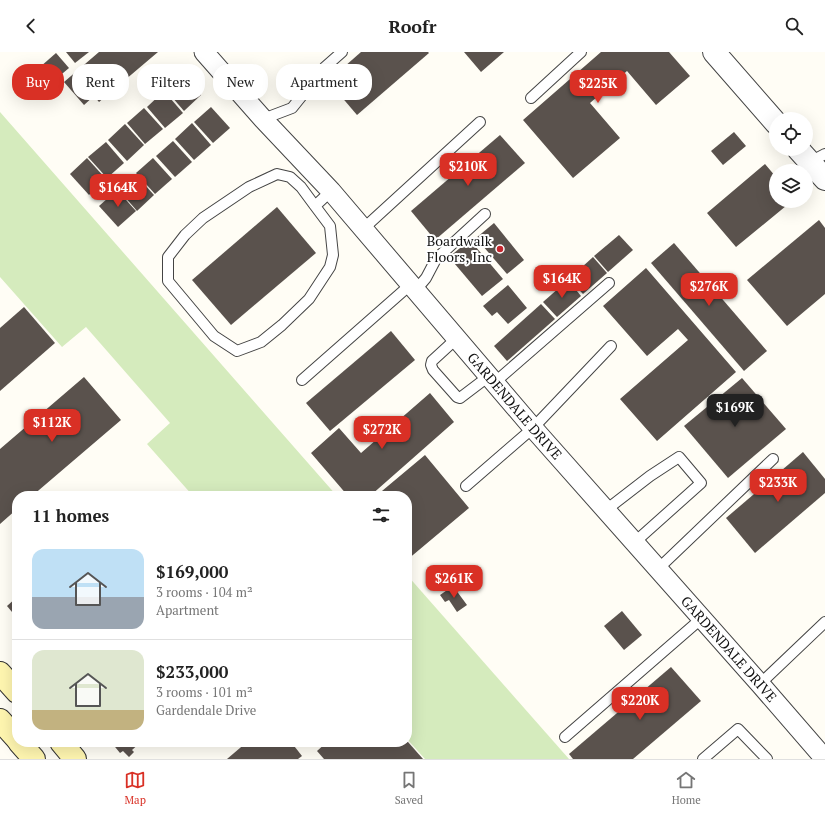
<!DOCTYPE html>
<meta charset="utf-8">
<style>
:root{--surface:#fff;--page:#f6f6f6;--text:#222;--muted:#767676;--line:#e0e0e0;--accent:#d93025}
body{margin:0;font-family:"PT Serif",serif;background:var(--page);color:var(--text);height:100vh;display:flex;flex-direction:column;font-size:15px;white-space:nowrap}
*{box-sizing:border-box;margin:0}
p{font-size:13px;color:var(--muted)}
.icon{flex:none;width:22px;height:22px;fill:none;stroke:currentColor;stroke-width:2;stroke-linecap:round;stroke-linejoin:round}
.map{position:relative;flex:1;overflow:hidden}
.sheet{position:absolute;left:12px;top:439px;width:400px;height:256px;display:flex;flex-direction:column;background:var(--surface);border-radius:16px;box-shadow:0 4px 16px #0002}
.sheet>*{flex:none}
.hud{position:absolute;left:12px;top:12px;width:400px;height:36px;display:flex;gap:8px}
.buttons{position:absolute;left:769px;top:60px;display:grid;gap:8px}
.buttons a{display:grid;place-items:center;width:44px;height:44px;border-radius:50%;background:var(--surface);box-shadow:0 4px 16px #0002;font-size:20px}
.price{position:absolute;translate:-50% -34px;padding:0 9px;border-radius:8px;background:var(--accent);color:#fff;font-size:13px;line-height:26px;filter:drop-shadow(0 1px 2px #0008)}
.price::after{content:'';position:absolute;left:50%;top:24px;width:12px;height:9px;margin-left:-6px;background:inherit;clip-path:polygon(0 0,100% 0,50% 100%)}
.price.current{background:#222;color:#fff}
ul{padding:0;list-style:none}
li{display:flex;align-items:center;gap:12px;height:100px;padding:0 20px}
li+li{border-top:1px solid var(--line)}
li span{display:grid;place-items:center;flex:none;width:112px;height:80px;border-radius:12px;color:#555}
li>.icon{margin-inline-start:auto}
span .icon{width:48px;height:48px;fill:#fffc;stroke-width:1}
li b{font-size:17px}
h2{display:flex;justify-content:space-between;align-items:center;height:48px;padding:0 20px;font-size:17px}
.pill{padding:0 14px;border-radius:16px;background:var(--surface);box-shadow:0 4px 16px #0002;font-size:14px;line-height:36px}
.pill.current{background:var(--accent);color:#fff}
header{display:flex;justify-content:space-between;align-items:center;height:52px;padding:0 20px;background:var(--surface);font-size:18px;font-weight:700}
.tab-bar{display:flex;justify-content:space-around;align-items:center;height:56px;border-top:1px solid var(--line);background:var(--surface);font-size:11px;color:var(--muted)}
.tab-bar a{display:grid;justify-items:center;gap:2px}
.tab-bar .current{color:var(--accent)}
.map>svg:first-child{display:block}
.green{fill:#d5ebbd}
.building{fill:#5a524d}
.lines{fill:none;stroke-linecap:round;stroke-linejoin:round}
.service-casing{stroke:#444;stroke-width:12}
.minor-casing{stroke:#444;stroke-width:21}
.tertiary-casing{stroke:#444;stroke-width:24}
.secondary-casing{stroke:#333;stroke-width:24}
.service{stroke:#fff;stroke-width:10}
.minor{stroke:#fff;stroke-width:19}
.tertiary{stroke:#fff;stroke-width:22}
.secondary{stroke:#fff6b0;stroke-width:22}
.poi-dot{fill:#c4262e;stroke:#fff;stroke-width:1.5}
.labels{text-anchor:middle;stroke-width:4;stroke-linejoin:round;paint-order:stroke}
.poi-label{font-size:14px;fill:#111;stroke:#fff;text-anchor:end}
.street-label{font-size:14px;fill:#111;stroke:#fff}
</style>
<header><svg class="icon" aria-label="back" viewBox="0 0 24 24"><path d="M15 5l-7 7 7 7"/></svg>Roofr<svg class="icon" aria-label="search" viewBox="0 0 24 24"><circle cx="10" cy="10" r="6"/><path d="M15 15l6 6"/></svg></header>
<div class="map">
<svg width="825" height="707" viewBox="0 0 825 707">
<rect width="100%" height="100%" fill="#fffdf5"/>
<g class="green">
<polygon points="0,60 337,444 193,444 147,392 170,371 86,275 62,295 0,225"/>
<polygon points="407,523 569,707 425,707 407,687"/>
</g>
<g class="building">
<polygon points="66,0 89,0 75,11"/>
<polygon points="99,0 158,0 99,50 94,44 84,53 64,30"/>
<polygon points="361,0 428,0 429,1 357,63 328,29"/>
<polygon points="464,0 504,0 481,20"/>
<polygon points="601,0 669,0 690,24 656,53 627,19 590,51 620,86 573,126 523,68"/>
<polygon points="56,1 69,16 44,37 32,22"/>
<polygon points="182,22 201,43 184,59 165,37"/>
<polygon points="164,39 183,61 165,76 147,55"/>
<polygon points="211,55 230,76 213,91 194,70"/>
<polygon points="144,56 163,77 145,92 127,71"/>
<polygon points="192,71 211,93 194,108 175,87"/>
<polygon points="125,72 144,93 127,109 108,88"/>
<polygon points="734,80 746,94 723,113 711,99"/>
<polygon points="500,83 525,111 435,188 411,159"/>
<polygon points="173,89 192,110 175,125 156,104"/>
<polygon points="106,90 124,111 107,126 88,105"/>
<polygon points="87,106 106,127 89,143 70,122"/>
<polygon points="153,106 172,127 155,142 136,121"/>
<polygon points="765,112 776,125 776,149 792,149 736,195 707,161"/>
<polygon points="135,122 154,143 137,159 118,137"/>
<polygon points="117,138 136,159 118,175 99,154"/>
<polygon points="277,155 316,201 231,273 192,228"/>
<polygon points="819,168 825,176 825,242 787,274 747,228"/>
<polygon points="494,171 524,208 507,222 476,186"/>
<polygon points="619,183 633,198 608,220 594,204"/>
<polygon points="470,188 503,227 482,244 449,205"/>
<polygon points="674,191 767,299 744,319 651,211"/>
<polygon points="593,205 607,221 583,242 569,227"/>
<polygon points="646,216 736,320 657,389 620,347 688,288 678,277 647,304 603,254"/>
<polygon points="568,228 581,244 557,265 543,250"/>
<polygon points="508,233 527,256 508,272 497,260 492,264 483,254"/>
<polygon points="541,252 555,267 507,309 494,294"/>
<polygon points="24,255 55,291 0,339 0,276"/>
<polygon points="391,279 415,308 330,379 306,351"/>
<polygon points="84,325 121,368 32,444 17,444 17,457 0,472 0,397"/>
<polygon points="742,326 786,377 728,426 684,374"/>
<polygon points="430,341 454,370 370,444 348,444 311,401 339,376 361,401"/>
<polygon points="803,400 825,427 825,441 755,501 726,466"/>
<polygon points="425,403 469,456 407,508 407,444 376,444"/>
<polygon points="453,534 467,553 457,560 449,548 445,550 440,543"/>
<polygon points="17,545 17,566 7,554"/>
<polygon points="622,559 642,583 624,598 604,574"/>
<polygon points="671,615 701,649 633,707 573,707 569,702"/>
<polygon points="111,690 141,690 132,698 134,700 129,705 123,699 120,701"/>
<polygon points="247,690 291,690 302,704 298,707 227,707"/>
<polygon points="327,690 408,690 423,707 324,707 317,699"/>
</g>
<g class="lines">
<g class="service-casing">
<g id="service">
<polyline points="531,46 581,0"/>
<polyline points="263,67 292,56 325,15 342,0"/>
<polyline points="810,110 825,102"/>
<polyline points="315,154 301,135 290,125 277,122 249,135 203,166 185,183 168,205 168,229 214,284 237,299 261,290 282,273 309,247 330,215 333,203 330,174 315,154 331,139"/>
<polyline points="363,177 480,70"/>
<polyline points="415,239 426,226 436,207 485,162"/>
<polyline points="456,287 432,309 431,313 433,318 457,345 460,346 489,324"/>
<polyline points="302,328 410,233"/>
<polyline points="494,331 609,231"/>
<polyline points="466,434 533,376 611,294"/>
<polyline points="606,458 650,424 679,405 701,431 635,490"/>
<polyline points="658,517 773,407"/>
<polyline points="760,632 825,570"/>
<polyline points="565,685 702,566"/>
<polyline points="703,707 738,677 767,707"/>
</g>
</g>
<g class="minor-casing">
<g id="minor">
<path id="s1" d="M204,0L263,67L331,139L533,376L760,632L825,707"/>
</g>
</g>
<g class="tertiary-casing">
<g id="tertiary">
<polyline points="714,0 776,71"/>
<polyline points="798,97 825,127"/>
</g>
</g>
<g class="secondary-casing">
<g id="secondary">
<polyline points="0,621 17,640"/>
<polyline points="0,668 17,687"/>
<polyline points="19,690 34,707"/>
<polyline points="61,690 75,707"/>
</g>
</g>
<use href="#service" class="service"/>
<use href="#minor" class="minor"/>
<use href="#tertiary" class="tertiary"/>
<use href="#secondary" class="secondary"/>
</g>
<circle class="poi-dot" cx="500" cy="197" r="4"/>
<g class="labels">
<g class="poi-label">
<text x="492" y="194">Boardwalk<tspan x="492" dy="16">Floors, Inc</tspan></text>
</g>
<g class="street-label">
<text dy="5" stroke="none"><textPath href="#s1" startOffset="471">GARDENDALE DRIVE</textPath></text>
<text dy="5" stroke="none"><textPath href="#s1" startOffset="795">GARDENDALE DRIVE</textPath></text>
</g>
</g>
</svg>
<div class="buttons">
<a><svg class="icon" aria-label="locate" viewBox="0 0 24 24"><circle cx="12" cy="12" r="6"/><path d="M12 2v4M12 18v4M2 12h4M18 12h4"/></svg></a>
<a><svg class="icon" aria-label="layers" viewBox="0 0 24 24"><path d="M12 4l9 5-9 5-9-5zM3 14l9 5 9-5"/></svg></a>
</div>
<b class="price" style="left:598px;top:52px">$225K</b>
<b class="price" style="left:468px;top:135px">$210K</b>
<b class="price" style="left:118px;top:156px">$164K</b>
<b class="price" style="left:562px;top:247px">$164K</b>
<b class="price" style="left:709px;top:255px">$276K</b>
<b class="price current" style="left:735px;top:376px">$169K</b>
<b class="price" style="left:52px;top:391px">$112K</b>
<b class="price" style="left:382px;top:398px">$272K</b>
<b class="price" style="left:778px;top:451px">$233K</b>
<b class="price" style="left:454px;top:547px">$261K</b>
<b class="price" style="left:640px;top:669px">$220K</b>
<div class="hud">
<a class="pill current">Buy</a>
<a class="pill">Rent</a>
<a class="pill">Filters</a>
<a class="pill">New</a>
<a class="pill">Apartment</a>
</div>
<section class="sheet">
<h2>11 homes<svg class="icon" aria-label="filters" viewBox="0 0 24 24"><path d="M4 7h16M4 17h16"/><circle cx="9" cy="7" r="2"/><circle cx="15" cy="17" r="2"/></svg></h2>
<ul>
<li><span style="background:linear-gradient(#bfe0f5 60%,#9aa5b1 0)"><svg class="icon" aria-label="home" viewBox="0 0 24 24"><path d="M3 11l9-7 9 7M6 9v11h12V9"/></svg></span><div><b>$169,000</b><p>3 rooms · 104 m²</p><p>Apartment</p></div></li>
<li><span style="background:linear-gradient(#dfe7d0 75%,#c2b280 0)"><svg class="icon" aria-label="home" viewBox="0 0 24 24"><path d="M3 11l9-7 9 7M6 9v11h12V9"/></svg></span><div><b>$233,000</b><p>3 rooms · 101 m²</p><p>Gardendale Drive</p></div></li>
</ul>
</section>
</div>
<nav class="tab-bar">
<a class="current"><svg class="icon" aria-label="map" viewBox="0 0 24 24"><path d="M3 6l6-2 6 2 6-2v14l-6 2-6-2-6 2zM9 4v14M15 6v14"/></svg>Map</a>
<a><svg class="icon" aria-label="saved" viewBox="0 0 24 24"><path d="M7 4h10v16l-5-4-5 4z"/></svg>Saved</a>
<a><svg class="icon" aria-label="home" viewBox="0 0 24 24"><path d="M3 11l9-7 9 7M6 9v11h12V9"/></svg>Home</a>
</nav>
